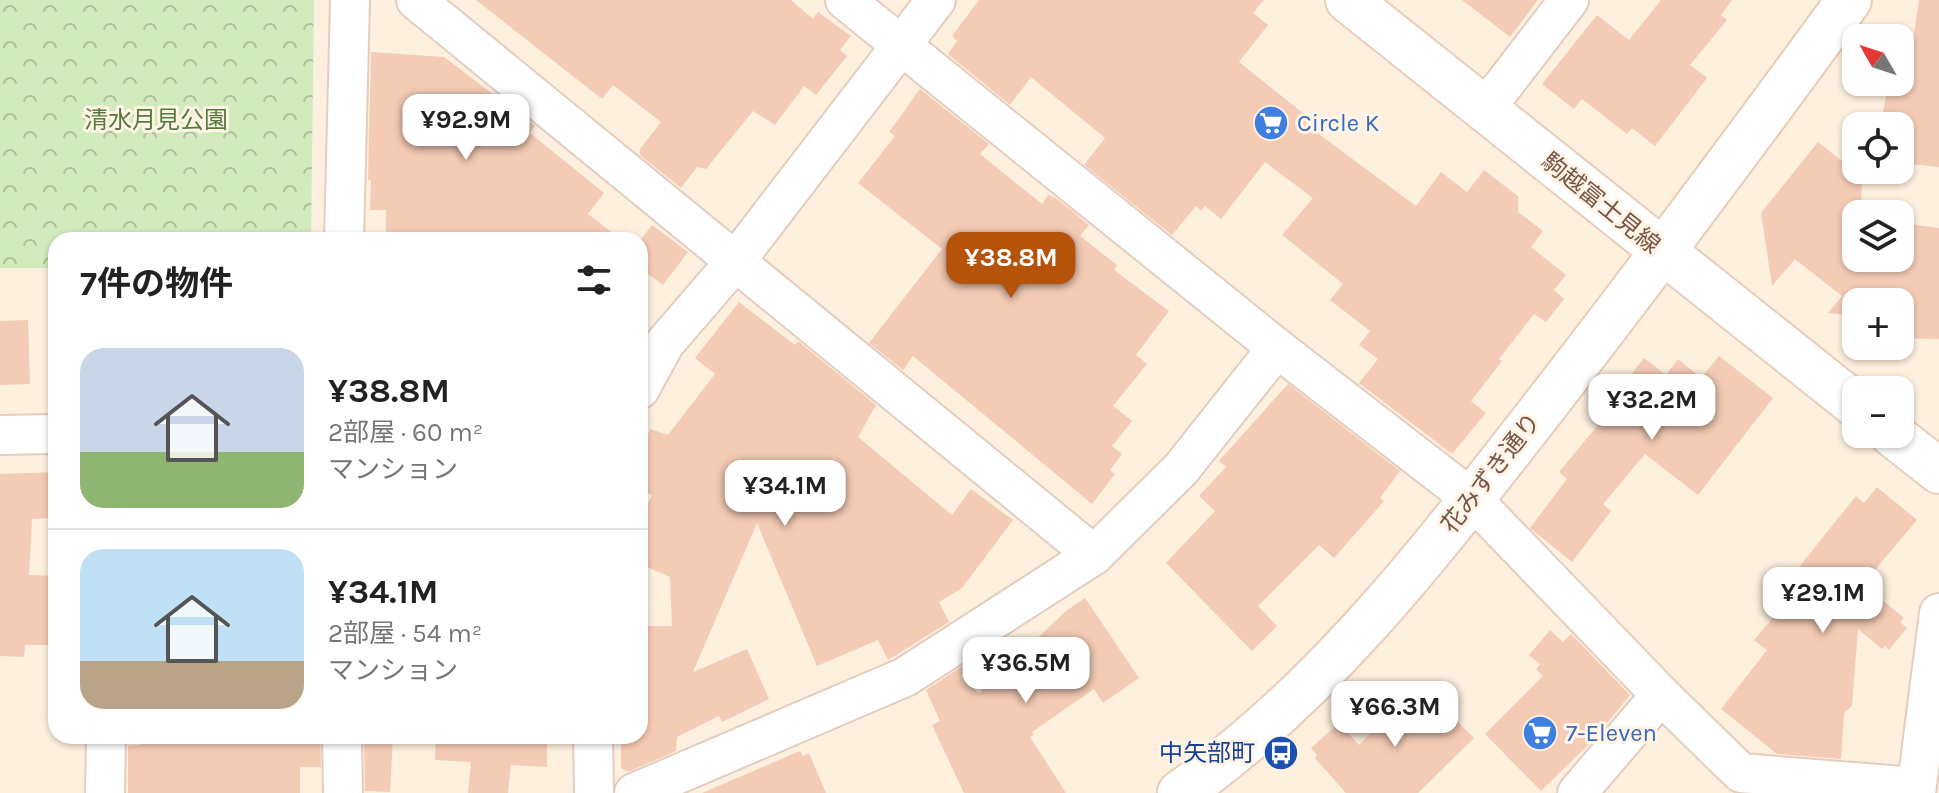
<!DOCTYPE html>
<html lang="ja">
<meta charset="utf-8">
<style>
:root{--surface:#fff;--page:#f2f2f2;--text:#222;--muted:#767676;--line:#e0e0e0;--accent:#b45309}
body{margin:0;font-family:Karla,"Noto Sans JP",sans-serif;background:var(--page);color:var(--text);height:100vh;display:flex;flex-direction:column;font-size:30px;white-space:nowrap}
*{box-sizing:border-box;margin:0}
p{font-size:26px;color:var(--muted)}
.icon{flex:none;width:44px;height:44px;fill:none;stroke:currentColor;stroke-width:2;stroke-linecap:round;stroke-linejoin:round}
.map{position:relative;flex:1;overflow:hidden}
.panel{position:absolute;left:48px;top:232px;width:600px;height:512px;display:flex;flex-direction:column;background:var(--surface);border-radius:24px;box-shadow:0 2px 6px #0004}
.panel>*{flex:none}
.needle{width:52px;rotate:309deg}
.buttons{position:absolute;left:1842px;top:24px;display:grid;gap:16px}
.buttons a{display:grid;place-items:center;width:72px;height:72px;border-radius:16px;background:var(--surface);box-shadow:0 2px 6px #0004;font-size:40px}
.price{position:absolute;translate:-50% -68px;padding:0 18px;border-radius:16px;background:#fff;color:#222;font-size:26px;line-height:52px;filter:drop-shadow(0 2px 4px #0008)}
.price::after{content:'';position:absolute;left:50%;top:48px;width:24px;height:18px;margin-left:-12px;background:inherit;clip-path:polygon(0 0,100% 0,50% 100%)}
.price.current{background:var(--accent);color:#fff}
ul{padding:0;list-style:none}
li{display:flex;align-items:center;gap:24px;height:200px;padding:0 32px}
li+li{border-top:2px solid var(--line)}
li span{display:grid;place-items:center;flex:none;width:224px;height:160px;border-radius:24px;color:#555}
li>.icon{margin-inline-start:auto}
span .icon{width:96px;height:96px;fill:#fffc;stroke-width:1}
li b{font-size:34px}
h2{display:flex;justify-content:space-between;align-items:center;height:96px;padding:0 32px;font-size:34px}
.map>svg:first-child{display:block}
.park{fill:url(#park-crowns)}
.building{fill:#f4cbb5}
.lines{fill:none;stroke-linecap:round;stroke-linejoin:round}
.street-casing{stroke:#e4cdbe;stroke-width:42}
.secondary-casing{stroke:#e9cdba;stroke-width:48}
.street{stroke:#fff;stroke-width:38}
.secondary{stroke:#fff;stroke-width:44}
.labels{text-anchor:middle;stroke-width:6;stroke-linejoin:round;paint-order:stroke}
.park-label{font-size:24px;fill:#537b3d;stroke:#fff4e6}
.shop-label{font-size:24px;fill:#366cbe;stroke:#fff4e6;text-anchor:start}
.street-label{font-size:24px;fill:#755446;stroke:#fff4e6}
.transit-label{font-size:24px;fill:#164399;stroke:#fff4e6;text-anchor:end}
</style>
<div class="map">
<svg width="1939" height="793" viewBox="0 0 1939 793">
<defs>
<pattern id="park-crowns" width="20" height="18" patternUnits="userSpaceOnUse" patternTransform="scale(2)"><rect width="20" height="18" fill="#d2ebbd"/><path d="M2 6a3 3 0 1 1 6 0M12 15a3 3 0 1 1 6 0" fill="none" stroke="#afc19b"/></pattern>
</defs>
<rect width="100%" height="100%" fill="#fdf0df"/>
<polygon class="park" points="0,0 314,0 311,240 56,240 56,268 0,268"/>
<g class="building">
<polygon points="476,0 791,0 813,19 818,12 851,36 840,50 847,56 816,95 804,86 775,125 753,111 706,169 697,167 681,188 640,155 640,149 661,122 613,85 602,99"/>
<polygon points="979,0 1264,0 1253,13 1268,25 1239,62 1324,130 1320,135 1416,206 1441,172 1467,192 1484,170 1518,196 1518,212 1543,231 1531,247 1566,275 1554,290 1564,299 1546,322 1534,314 1499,359 1502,361 1471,401 1486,413 1452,454 1359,383 1378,359 1359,345 1370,331 1330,300 1343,284 1282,235 1313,198 1265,162 1221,219 1205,206 1201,211 1196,206 1172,235 1084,165 1105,138 1031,77 1010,105 948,54 957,41 952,36"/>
<polygon points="1462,0 1538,0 1510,37"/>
<polygon points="1661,0 1732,0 1721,15 1727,20 1690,65 1707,78 1655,146 1632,128 1627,134 1582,99 1574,109 1542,84 1597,15 1629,40"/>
<polygon points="1919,0 1939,0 1939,167 1900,163 1900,126 1880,126 1889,82 1900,82 1900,46 1912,48"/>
<polygon points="371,52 444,57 535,126 530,133 604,193 588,214 622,240 386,240 386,210 370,210 371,180 368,180"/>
<polygon points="920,89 989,144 980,154 1042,204 1048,195 1057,199 1089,225 1080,236 1117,265 1114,270 1169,311 1136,355 1147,364 1113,406 1132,421 1112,446 1122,454 1110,470 1115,474 1092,504 913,356 903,370 869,343 942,249 858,183 895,136 889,132"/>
<polygon points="1818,142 1862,177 1861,214 1856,214 1856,258 1900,258 1900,223 1939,228 1939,339 1900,338 1900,302 1856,302 1856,334 1855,334 1856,316 1828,313 1842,296 1795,259 1772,286 1761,213"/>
<polygon points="652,225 688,252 663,285 640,268 640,241"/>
<polygon points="739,302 795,345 798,341 876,405 858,437 952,515 971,489 1013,520 962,588 939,602 949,622 888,660 878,640 817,666 757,523 693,672 747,649 769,699 722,722 719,716 677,737 676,751 628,772 621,768 621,736 640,736 640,626 672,626 670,577 640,564 640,521 652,495 640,490 640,456 650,429 668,435 715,374 695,358"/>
<polygon points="28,320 30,384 0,385 0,321"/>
<polygon points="1719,356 1773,398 1698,495 1645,454 1603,504 1611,511 1572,562 1530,528 1567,479 1559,472 1598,425 1594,422 1644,358 1666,375 1678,359 1701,378"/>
<polygon points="1288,384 1400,471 1380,498 1384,501 1334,558 1319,545 1258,606 1277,626 1252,651 1166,563 1215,511 1199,496 1226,467 1219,461"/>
<polygon points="56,472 56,510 49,510 49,518 32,519 29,575 56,576 56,645 25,645 24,657 0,656 0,474"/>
<polygon points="1877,487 1917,520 1863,584 1904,618 1900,622 1907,628 1889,650 1885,646 1882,649 1858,629 1852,706 1844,713 1841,759 1777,754 1721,709 1767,650 1754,640 1795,592 1787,584 1799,567 1856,496 1864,503"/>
<polygon points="1085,598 1139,678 1103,703 1094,689 1032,732 1034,735 1030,737 1066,793 964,793 932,725 940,721 926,690 970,661 961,677 979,693 1066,611"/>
<polygon points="1550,630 1563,642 1571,634 1630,695 1592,741 1541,791 1485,734 1543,676 1536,669 1540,664 1529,655"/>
<polygon points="1419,683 1474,738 1418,793 1346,793 1315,758 1317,755 1311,748 1339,723 1359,745"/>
<polygon points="140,736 320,736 321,767 300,767 300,793 128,793 128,746 140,745"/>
<polygon points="364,736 393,736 390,792 365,791"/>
<polygon points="436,736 547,736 547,767 511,765 508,793 468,793 471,762 435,760"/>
<polygon points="800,751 803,756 809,753 826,793 702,793"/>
</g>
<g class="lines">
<g class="street-casing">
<g id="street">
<polyline points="416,0 1094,555"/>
<polyline points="845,0 1277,348 1472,499 1661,695 1741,773 1916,787"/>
<polyline points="1485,109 1569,0"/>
<polyline points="344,240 350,0"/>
<polyline points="640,389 665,343 734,263 936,0"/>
<polyline points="0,435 56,434"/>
<polyline points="342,736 343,793"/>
<polyline points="593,736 594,793"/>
<polyline points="105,793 106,736"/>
<polyline points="634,793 905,677 1094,555 1181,469 1277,348"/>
<polyline points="1577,793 1661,695"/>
<polyline points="1916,793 1939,613"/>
</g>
</g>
<g class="secondary-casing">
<g id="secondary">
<polyline points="1348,0 1856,405"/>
<polyline points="1892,434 1939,471"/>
<path d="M1180,793C1320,695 1424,560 1529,426C1638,286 1744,144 1849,0"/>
</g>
</g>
<use href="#street" class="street"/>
<use href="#secondary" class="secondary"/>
</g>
<defs>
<g id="supermarket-disc" transform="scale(1.8)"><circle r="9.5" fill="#3f7fe0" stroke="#fff4e6"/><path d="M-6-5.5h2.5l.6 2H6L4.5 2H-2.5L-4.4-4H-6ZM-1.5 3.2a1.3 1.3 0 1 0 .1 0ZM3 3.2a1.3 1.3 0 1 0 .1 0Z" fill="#fff"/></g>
<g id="bus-disc" transform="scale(1.8)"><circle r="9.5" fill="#1a4fb4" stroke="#fff4e6"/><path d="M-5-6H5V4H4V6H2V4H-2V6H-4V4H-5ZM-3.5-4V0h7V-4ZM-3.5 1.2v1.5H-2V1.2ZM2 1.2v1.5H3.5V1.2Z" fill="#fff"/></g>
</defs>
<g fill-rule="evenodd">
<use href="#supermarket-disc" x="1271" y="123"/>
<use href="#supermarket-disc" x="1540" y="733"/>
<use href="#bus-disc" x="1281" y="753"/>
</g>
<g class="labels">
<g class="park-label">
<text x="156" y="128">清水月見公園</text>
</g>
<g class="shop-label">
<text x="1297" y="131">Circle K</text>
<text x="1566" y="741">7-Eleven</text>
</g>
<g class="street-label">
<text transform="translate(1601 203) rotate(39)" y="8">駒越富士見線</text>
<text transform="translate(1491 473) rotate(-52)" y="8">花みずき通り</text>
</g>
<g class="transit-label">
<text x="1255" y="761">中矢部町</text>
</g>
</g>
</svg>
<div class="buttons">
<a><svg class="needle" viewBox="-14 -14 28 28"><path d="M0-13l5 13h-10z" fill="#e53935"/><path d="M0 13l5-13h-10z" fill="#767676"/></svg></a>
<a><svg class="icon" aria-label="locate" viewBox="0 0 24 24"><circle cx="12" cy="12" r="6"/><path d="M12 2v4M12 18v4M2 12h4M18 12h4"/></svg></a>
<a><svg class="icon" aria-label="layers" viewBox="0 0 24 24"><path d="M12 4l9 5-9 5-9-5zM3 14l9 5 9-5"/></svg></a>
<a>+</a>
<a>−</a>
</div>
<b class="price" style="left:466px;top:162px">¥92.9M</b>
<b class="price current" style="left:1011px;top:300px">¥38.8M</b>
<b class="price" style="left:1652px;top:442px">¥32.2M</b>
<b class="price" style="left:785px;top:528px">¥34.1M</b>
<b class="price" style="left:1823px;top:635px">¥29.1M</b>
<b class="price" style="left:1026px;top:705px">¥36.5M</b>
<b class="price" style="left:1395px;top:749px">¥66.3M</b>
<section class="panel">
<h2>7件の物件<svg class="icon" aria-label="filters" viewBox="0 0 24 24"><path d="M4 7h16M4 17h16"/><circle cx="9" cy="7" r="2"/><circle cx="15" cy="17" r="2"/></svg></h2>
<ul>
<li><span style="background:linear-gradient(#c9d6e8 65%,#8fb573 0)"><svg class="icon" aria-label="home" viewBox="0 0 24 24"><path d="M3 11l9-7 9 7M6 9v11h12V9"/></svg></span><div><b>¥38.8M</b><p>2部屋 · 60 m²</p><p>マンション</p></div></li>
<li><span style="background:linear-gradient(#bfe0f5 70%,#b9a48a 0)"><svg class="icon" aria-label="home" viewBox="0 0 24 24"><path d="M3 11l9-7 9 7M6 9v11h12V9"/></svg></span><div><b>¥34.1M</b><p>2部屋 · 54 m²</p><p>マンション</p></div></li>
</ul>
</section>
</div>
